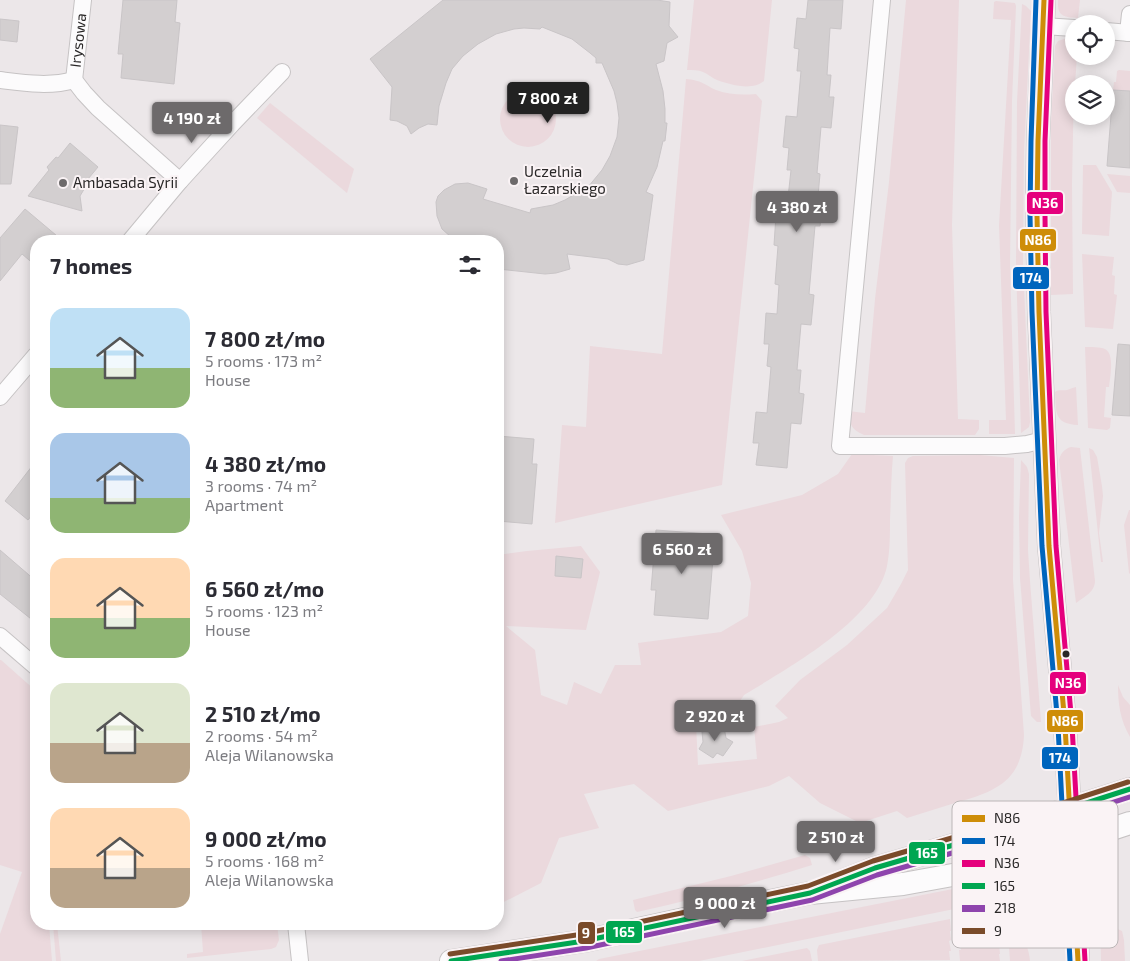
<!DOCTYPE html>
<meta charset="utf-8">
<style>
:root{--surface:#fff;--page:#f7f7f7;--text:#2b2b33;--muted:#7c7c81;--accent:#6d6a6b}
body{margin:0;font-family:"Exo 2",sans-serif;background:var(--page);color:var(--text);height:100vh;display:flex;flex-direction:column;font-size:19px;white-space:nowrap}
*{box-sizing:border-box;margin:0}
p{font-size:16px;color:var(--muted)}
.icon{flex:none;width:28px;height:28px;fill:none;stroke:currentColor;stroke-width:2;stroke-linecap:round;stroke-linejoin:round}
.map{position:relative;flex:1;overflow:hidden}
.details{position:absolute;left:30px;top:235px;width:474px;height:695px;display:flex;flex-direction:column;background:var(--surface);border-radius:20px;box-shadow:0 2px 12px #0003}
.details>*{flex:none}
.tools{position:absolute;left:1065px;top:15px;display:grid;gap:10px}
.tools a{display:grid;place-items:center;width:50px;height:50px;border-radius:50%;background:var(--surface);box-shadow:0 2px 12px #0003;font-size:25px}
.price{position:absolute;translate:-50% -42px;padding:0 11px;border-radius:5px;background:var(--accent);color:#fff;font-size:16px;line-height:32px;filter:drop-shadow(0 1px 2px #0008)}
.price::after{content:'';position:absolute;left:50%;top:30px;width:15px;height:11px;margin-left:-8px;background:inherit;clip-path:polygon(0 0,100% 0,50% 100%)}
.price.current{background:#222;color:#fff}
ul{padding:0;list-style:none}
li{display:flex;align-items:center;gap:15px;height:125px;padding:0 20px}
li span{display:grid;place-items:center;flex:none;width:140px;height:100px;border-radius:15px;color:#555}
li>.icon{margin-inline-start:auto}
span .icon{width:60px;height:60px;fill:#fffc;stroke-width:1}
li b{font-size:21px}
h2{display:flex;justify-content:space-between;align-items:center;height:60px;padding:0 20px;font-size:21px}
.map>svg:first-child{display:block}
.green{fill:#ebd9dd}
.building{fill:#d3cfd0;stroke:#c9c5c7}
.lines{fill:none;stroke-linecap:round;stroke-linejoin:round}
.street-casing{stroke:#c6c3c4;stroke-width:18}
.secondary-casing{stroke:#c6c3c4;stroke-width:24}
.street{stroke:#fcfbfc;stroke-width:16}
.secondary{stroke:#fcfbfc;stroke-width:22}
.bus-1-casing{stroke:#faf3f5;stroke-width:9}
.bus-2-casing{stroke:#faf3f5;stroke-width:9}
.bus-3-casing{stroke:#faf3f5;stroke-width:9}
.bus-4-casing{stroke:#faf3f5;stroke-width:9}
.bus-5-casing{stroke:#faf3f5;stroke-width:9}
.bus-6-casing{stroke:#faf3f5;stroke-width:9}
.bus-1{stroke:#ce8d08;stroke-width:5}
.bus-2{stroke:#0065bd;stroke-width:5}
.bus-3{stroke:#e5007d;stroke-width:5}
.bus-4{stroke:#00a651;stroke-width:5}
.bus-5{stroke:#8e44ad;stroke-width:5}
.bus-6{stroke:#7a4b2a;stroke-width:5}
.poi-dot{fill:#6d6a6b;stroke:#faf3f5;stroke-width:2}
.bus-dot{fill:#292727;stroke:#faf3f5;stroke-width:2}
.labels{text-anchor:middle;stroke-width:4;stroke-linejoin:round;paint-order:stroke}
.street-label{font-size:15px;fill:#292727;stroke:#faf3f5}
.poi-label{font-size:15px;fill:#292727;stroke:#faf3f5;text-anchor:start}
.key{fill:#faf3f5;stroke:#bbb6b7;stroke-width:1}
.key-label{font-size:14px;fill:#292727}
.line-badge{stroke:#faf3f5;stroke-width:2}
.badge-label{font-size:14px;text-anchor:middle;font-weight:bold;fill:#fff}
</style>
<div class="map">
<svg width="1130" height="961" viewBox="0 0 1130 961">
<rect width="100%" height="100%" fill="#ece7e9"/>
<g class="green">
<path d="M694,0H772L764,81C752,91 731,85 717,80C712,78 708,74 703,72C698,70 693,70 687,70Z"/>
<path d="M906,0H959L952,225L958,419L979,420V429L975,435H864C852,430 849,424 848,411L865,413L875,299L889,182Z"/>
<path d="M1058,0H1080L1078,18C1064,17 1057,17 1058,0Z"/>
<polygon points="996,1 1015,3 1016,6 1012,101 1010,266 1015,434 989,434 989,420 1006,420 999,225 1011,20 993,19 994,2"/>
<polygon points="1022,4 1026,6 1031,11 1024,151 1023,265 1030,422 1029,427 1021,433 1016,265 1017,102"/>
<polygon points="1067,38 1074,38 1074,56 1077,56 1075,84 1074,84 1072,184 1073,294 1051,295 1051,123 1055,46 1058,41"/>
<polygon points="1119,70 1130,71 1130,91 1113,90 1114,82 1116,82 1117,71"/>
<path d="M686,79C701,80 705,85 716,90C730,95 742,95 756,94L762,101L722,485L555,523L562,425L586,427L590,346L662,354Z"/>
<circle cx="528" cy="119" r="28"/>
<polygon points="270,103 354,169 347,193 257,118"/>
<polygon points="1083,165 1096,165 1112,192 1109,236 1082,234"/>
<polygon points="1107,174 1130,176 1130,193 1117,192"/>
<polygon points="1082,254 1114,257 1112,275 1115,276 1114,294 1117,295 1113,329 1085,327"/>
<path d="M1085,347C1091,347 1100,347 1105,349C1115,354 1110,378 1109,387H1106L1104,417L1111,418L1110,428L1107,430L1088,428Z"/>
<path d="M1076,387L1078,425C1054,424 1056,412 1055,392C1059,389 1062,391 1067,390C1070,389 1072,388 1076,387Z"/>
<path d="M1071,447L1080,448L1095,581C1095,592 1084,597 1076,603L1059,460C1061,453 1064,449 1071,447Z"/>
<polygon points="1089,448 1093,450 1097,457 1102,486 1103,496 1099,533 1103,562 1101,562"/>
<path d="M852,454L893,456C891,477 891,499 890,520C890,535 890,551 887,566C876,620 788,668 744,695L736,707L696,724L698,765L757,759L754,727L779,722L788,718L775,706L800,680L847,645L887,608L901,584L908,570L905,463L908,458L913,456L980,455L1014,458L1013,580L1024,735C1022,780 997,791 958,802C941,807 924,813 907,818L897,811L860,823L820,803L789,776L769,786L668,811L634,784L584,794L599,828L559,838L541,883L498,905V555L527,551L581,546L600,572L586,630L506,626L535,650L541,695L567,705L574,682L601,694L615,665H641L638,643L721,632L748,616L751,583L742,551L721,515L802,495L838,474Z"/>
<polygon points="1021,460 1027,467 1029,474 1028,550 1030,581 1041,722 1037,722 1031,716 1020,578 1019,517"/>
<polygon points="1129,510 1130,510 1130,574 1129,573 1124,525"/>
<polygon points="0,660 1,660 36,691 36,924 49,924 52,961 0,961 0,934 22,872 0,865"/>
<path d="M1118,685L1123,697L1130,705V737C1120,720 1118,703 1118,685Z"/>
<path d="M805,855L810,858L812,865C754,883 696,899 637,912L635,910L633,900L731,876Z"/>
<polygon points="978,884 979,886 964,907 699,961 596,961 599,959"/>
<polygon points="986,914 1001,919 1002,935 1000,935 1001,944 999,944 1000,954 999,954 1000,961 960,961 959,950 961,950 960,945 963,945 961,934 963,933 961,925 963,924 962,917 969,915"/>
<polygon points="950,919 951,931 950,931 951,940 949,941 951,951 949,951 950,960 818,961 817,950 819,945"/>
<polygon points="1100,921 1122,931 1124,940 1125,961 1101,961"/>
<polygon points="53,924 57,924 61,961 56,961"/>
<polygon points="201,924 277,924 279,940 276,947 271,949 187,958 187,954 203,952"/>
<path d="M1010,925C1022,934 1029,946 1030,961H1010L1009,947H1012L1010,938L1012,937Z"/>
<polygon points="807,948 810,951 812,961 742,961"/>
</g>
<g class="building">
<polygon points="123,0 177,0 175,22 180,23 174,84 121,78 123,54 118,54"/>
<polygon points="443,0 657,0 670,2 669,26 678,37 667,43 664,61 656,64 663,91 665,109 665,123 667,123 665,141 663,141 657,167 646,192 653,195 644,260 627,265 618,264 608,259 567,254 570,269 556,273 545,274 498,269 498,241 459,241 451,237 442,229 437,216 436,202 438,196 444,190 455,184 468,183 487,189 483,199 530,213 531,209 553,205 565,200 587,187 588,187 602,170 610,156 617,137 619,118 617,103 614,91 602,63 596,63 596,58 590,53 572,39 542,27 540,29 524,28 514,29 496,34 478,44 463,56 452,69 446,83 439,106 437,125 428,124 419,128 411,134 407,126 397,121 390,120 392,87 370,59"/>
<polygon points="808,0 843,0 841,29 830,28 827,75 831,75 829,97 834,97 831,128 821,127 817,173 820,174 818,196 823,196 820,226 815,226 809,294 814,295 811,325 801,324 797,370 801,370 799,393 804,394 801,424 791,423 787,468 756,465 759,443 753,443 756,412 767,413 771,367 767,366 769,344 764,344 766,313 777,314 779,285 775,284 778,246 774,245 776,215 786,216 791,170 787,170 789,148 783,147 786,116 797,117 801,71 797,71 799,49 794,48 797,18 806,19"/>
<polygon points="0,19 19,21 17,42 0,40"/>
<polygon points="1113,90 1130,91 1130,168 1107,166"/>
<polygon points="0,125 18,127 11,184 0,184"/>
<polygon points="70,143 98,167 88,179 86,186 80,196 82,211 28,196 49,170 47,167 56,157 58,158"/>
<polygon points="25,209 63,241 36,241 36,266 22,254 0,281 0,238"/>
<polygon points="1118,344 1130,345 1130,416 1112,415"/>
<polygon points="498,436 534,439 532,464 537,464 532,524 498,521"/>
<polygon points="36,461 36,510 28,520 5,501"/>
<polygon points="656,530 709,534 707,558 713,558 708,619 654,615 656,590 651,590"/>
<polygon points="0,550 36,581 36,623 0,594"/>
<polygon points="556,556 583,559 581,578 555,576"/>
<polygon points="724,727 726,738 733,742 723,756 717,753 713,758 699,749 703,742 702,732"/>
</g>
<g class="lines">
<g class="street-casing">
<g id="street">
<polyline points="882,0 840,446 1005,446 1027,444 1043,440"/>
<polyline points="1043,26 1074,28"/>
<polyline points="1106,31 1130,33"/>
<polyline points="1128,33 1130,14"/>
<path d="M0,80C24,83 50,87 74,80"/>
<polyline points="74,80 84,93 98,108 180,181"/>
<path id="s1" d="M74,80L83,0"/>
<polyline points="130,241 180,181 232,124 282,72"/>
<polyline points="0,397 36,355"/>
<polyline points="0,636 36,667"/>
<polyline points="296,924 300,961"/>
</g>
</g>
<g class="secondary-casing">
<g id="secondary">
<polyline points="1044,0 1038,141 1037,215 1039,312 1049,546 1065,725 1078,961"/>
<polyline points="837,883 875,868 981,837 1130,789"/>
<polyline points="451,961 584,941 712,913 810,893 903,884 958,874 1030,856 1130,823"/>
</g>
</g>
<use href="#street" class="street"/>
<use href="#secondary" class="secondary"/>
<g class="bus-1-casing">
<polyline id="bus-1" points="1044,0 1038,141 1037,215 1039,312 1049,546 1065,725 1078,961"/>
</g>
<g class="bus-2-casing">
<polyline id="bus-2" points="1036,0 1031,141 1030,215 1032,312 1042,546 1058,726 1070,961"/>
</g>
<g class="bus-3-casing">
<polyline id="bus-3" points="1051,0 1045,141 1045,215 1046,312 1056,546 1072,725 1085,961"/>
</g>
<g class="bus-4-casing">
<polyline id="bus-4" points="451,961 584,941 810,893 875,868 981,837 1130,789"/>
</g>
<g class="bus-5-casing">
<polyline id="bus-5" points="501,961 586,948 812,900 877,875 983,844 1130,797"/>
</g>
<g class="bus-6-casing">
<polyline id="bus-6" points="450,954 583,934 808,886 873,861 979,830 1128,782"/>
</g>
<use href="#bus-1" class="bus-1"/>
<use href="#bus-2" class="bus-2"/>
<use href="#bus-3" class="bus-3"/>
<use href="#bus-4" class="bus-4"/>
<use href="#bus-5" class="bus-5"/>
<use href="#bus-6" class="bus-6"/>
</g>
<g class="poi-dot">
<circle cx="514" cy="181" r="5"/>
<circle cx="63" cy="183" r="5"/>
</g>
<circle class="bus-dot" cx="1066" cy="654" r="4.5"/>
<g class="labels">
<g class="street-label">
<text dy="5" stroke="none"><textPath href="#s1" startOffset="40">Irysowa</textPath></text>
</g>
<g class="poi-label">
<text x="524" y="177">Uczelnia<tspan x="524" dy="17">Łazarskiego</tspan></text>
<text x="73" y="188">Ambasada Syrii</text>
</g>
</g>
<rect x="952" y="801" width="166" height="147" rx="8" class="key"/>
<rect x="962" y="815" width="23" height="7" fill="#ce8d08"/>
<rect x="962" y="838" width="23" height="6" fill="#0065bd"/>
<rect x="962" y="860" width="23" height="7" fill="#e5007d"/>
<rect x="962" y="883" width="23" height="6" fill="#00a651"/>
<rect x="962" y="905" width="23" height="7" fill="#8e44ad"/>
<rect x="962" y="928" width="23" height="6" fill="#7a4b2a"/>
<g class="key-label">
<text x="994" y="823">N86</text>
<text x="994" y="846">174</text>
<text x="994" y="868">N36</text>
<text x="994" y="891">165</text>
<text x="994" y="913">218</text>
<text x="994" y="936">9</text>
</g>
<g class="line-badge">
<rect x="1026" y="191" width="38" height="24" rx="5" fill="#e5007d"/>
<rect x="1019" y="228" width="38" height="24" rx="5" fill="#ce8d08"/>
<rect x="1012" y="266" width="38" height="24" rx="5" fill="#0065bd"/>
<rect x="1049" y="671" width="38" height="24" rx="5" fill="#e5007d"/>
<rect x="1046" y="709" width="38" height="24" rx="5" fill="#ce8d08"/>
<rect x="1041" y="746" width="38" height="24" rx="5" fill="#0065bd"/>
<rect x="908" y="841" width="38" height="24" rx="5" fill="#00a651"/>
<rect x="605" y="920" width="38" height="24" rx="5" fill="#00a651"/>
<rect x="577" y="921" width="19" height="24" rx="5" fill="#7a4b2a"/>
</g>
<g class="badge-label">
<text x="1045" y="208">N36</text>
<text x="1038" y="245">N86</text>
<text x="1031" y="283">174</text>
<text x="1068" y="688">N36</text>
<text x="1065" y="726">N86</text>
<text x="1060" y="763">174</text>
<text x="927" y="858">165</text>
<text x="624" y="937">165</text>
<text x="586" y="938">9</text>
</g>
</svg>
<div class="tools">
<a><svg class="icon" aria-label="locate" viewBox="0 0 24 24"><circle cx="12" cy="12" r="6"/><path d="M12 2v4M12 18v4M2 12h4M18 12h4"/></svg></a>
<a><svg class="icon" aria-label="layers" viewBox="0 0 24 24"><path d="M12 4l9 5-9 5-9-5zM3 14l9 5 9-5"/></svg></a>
</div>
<b class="price current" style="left:548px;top:124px">7 800 zł</b>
<b class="price" style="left:192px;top:144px">4 190 zł</b>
<b class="price" style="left:797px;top:233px">4 380 zł</b>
<b class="price" style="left:682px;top:575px">6 560 zł</b>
<b class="price" style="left:715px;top:742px">2 920 zł</b>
<b class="price" style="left:836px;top:863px">2 510 zł</b>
<b class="price" style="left:725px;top:929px">9 000 zł</b>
<section class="details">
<h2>7 homes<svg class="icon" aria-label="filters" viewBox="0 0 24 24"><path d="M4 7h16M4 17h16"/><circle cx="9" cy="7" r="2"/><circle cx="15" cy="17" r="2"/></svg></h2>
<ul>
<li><span style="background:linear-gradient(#bfe0f5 60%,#8fb573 0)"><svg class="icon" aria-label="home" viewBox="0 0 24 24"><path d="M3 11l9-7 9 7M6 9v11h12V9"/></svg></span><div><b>7 800 zł/mo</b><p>5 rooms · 173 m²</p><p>House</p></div></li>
<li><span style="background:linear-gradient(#a9c7e8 65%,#8fb573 0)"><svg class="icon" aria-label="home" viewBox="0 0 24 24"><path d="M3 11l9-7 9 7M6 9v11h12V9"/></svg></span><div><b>4 380 zł/mo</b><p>3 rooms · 74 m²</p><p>Apartment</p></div></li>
<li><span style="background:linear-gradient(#ffd9b3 60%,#8fb573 0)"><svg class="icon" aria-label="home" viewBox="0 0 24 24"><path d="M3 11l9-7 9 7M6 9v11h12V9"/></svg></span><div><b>6 560 zł/mo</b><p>5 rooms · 123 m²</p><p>House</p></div></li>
<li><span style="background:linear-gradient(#dfe7d0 60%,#b9a48a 0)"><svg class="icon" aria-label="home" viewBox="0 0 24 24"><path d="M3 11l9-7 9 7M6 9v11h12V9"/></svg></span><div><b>2 510 zł/mo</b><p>2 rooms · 54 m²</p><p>Aleja Wilanowska</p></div></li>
<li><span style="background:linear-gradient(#ffd9b3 60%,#b9a48a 0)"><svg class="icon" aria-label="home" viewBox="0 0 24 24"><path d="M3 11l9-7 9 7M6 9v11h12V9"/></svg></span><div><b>9 000 zł/mo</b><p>5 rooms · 168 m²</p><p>Aleja Wilanowska</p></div></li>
</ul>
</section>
</div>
